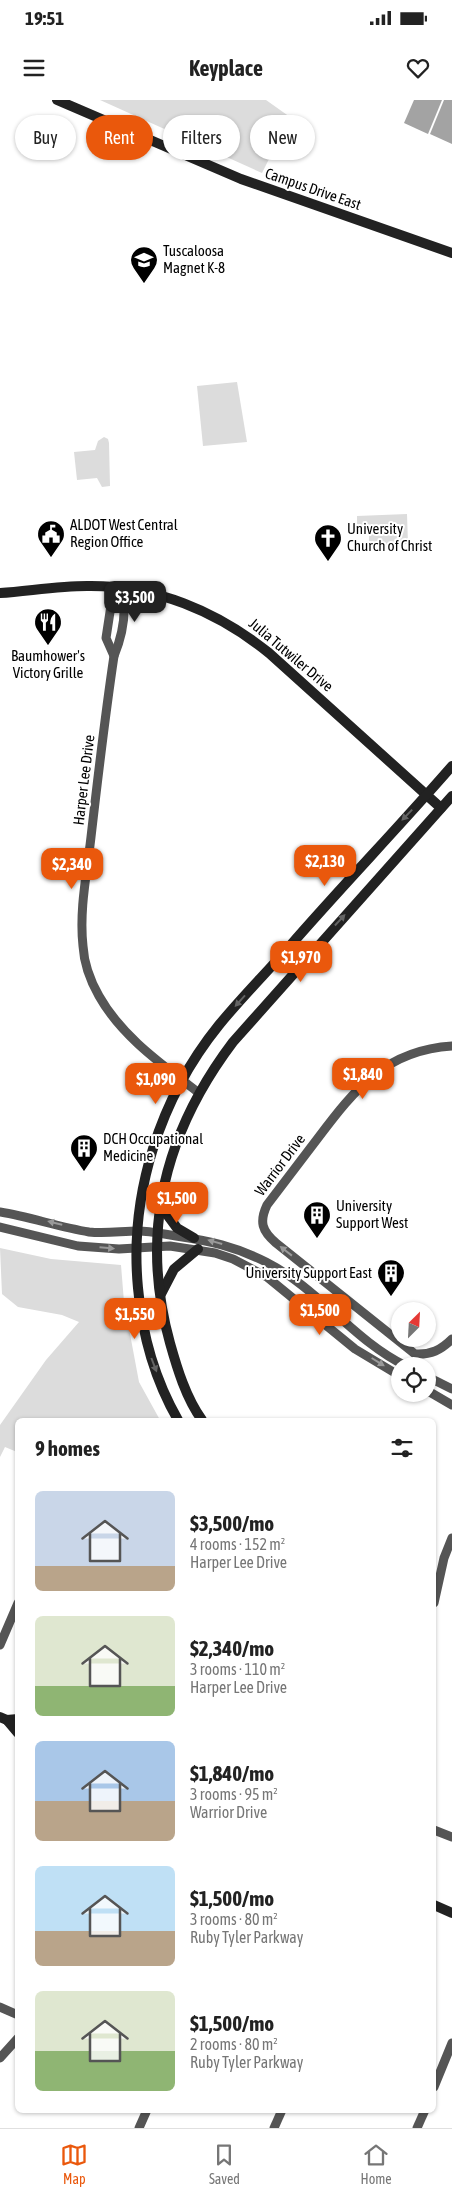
<!DOCTYPE html>
<meta charset="utf-8">
<style>
:root{--surface:#fff;--page:#f6f6f6;--text:#222;--muted:#767676;--line:#e0e0e0;--accent:#ea580c}
body{margin:0;font-family:"Asap Condensed",sans-serif;background:var(--page);color:var(--text);height:100vh;display:flex;flex-direction:column;font-size:19px;white-space:nowrap}
*{box-sizing:border-box;margin:0}
p{font-size:16px;color:var(--muted)}
.icon{flex:none;width:28px;height:28px;fill:none;stroke:currentColor;stroke-width:2;stroke-linecap:round;stroke-linejoin:round}
.map{position:relative;flex:1;overflow:hidden}
.details{position:absolute;left:15px;top:1318px;width:421px;height:695px;display:flex;flex-direction:column;background:var(--surface);border-radius:8px;box-shadow:0 1px 4px #0004}
.details>*{flex:none}
.top-card{position:absolute;left:15px;top:15px;width:422px;height:45px;display:flex;gap:10px}
.needle{width:32px;rotate:24deg}
.buttons{position:absolute;left:391px;top:1202px;display:grid;gap:10px}
.buttons a{display:grid;place-items:center;width:45px;height:45px;border-radius:50%;background:var(--surface);box-shadow:0 1px 4px #0004;font-size:25px}
.price{position:absolute;translate:-50% -42px;padding:0 11px;border-radius:10px;background:var(--accent);color:#fff;font-size:16px;line-height:32px;filter:drop-shadow(0 1px 2px #0008)}
.price::after{content:'';position:absolute;left:50%;top:30px;width:15px;height:11px;margin-left:-8px;background:inherit;clip-path:polygon(0 0,100% 0,50% 100%)}
.price.selected{background:#222;color:#fff}
ul{padding:0;list-style:none}
li{display:flex;align-items:center;gap:15px;height:125px;padding:0 20px}
li span{display:grid;place-items:center;flex:none;width:140px;height:100px;border-radius:8px;color:#555}
li>.icon{margin-inline-start:auto}
span .icon{width:60px;height:60px;fill:#fffc;stroke-width:1}
li b{font-size:21px}
h2{display:flex;justify-content:space-between;align-items:center;height:60px;padding:0 20px;font-size:21px}
.pill{padding:0 18px;border-radius:22px;background:var(--surface);box-shadow:0 1px 4px #0004;font-size:18px;line-height:45px}
.pill.selected{background:var(--accent);color:#fff}
.status{display:flex;justify-content:space-between;align-items:center;height:35px;padding:0 25px;background:var(--surface);direction:ltr}
.status svg{height:14px;fill:currentColor}
header{display:flex;justify-content:space-between;align-items:center;height:65px;padding:0 20px;background:var(--surface);font-size:22px;font-weight:700}
.tab-bar{display:flex;justify-content:space-around;align-items:center;height:70px;border-top:1px solid var(--line);background:var(--surface);font-size:14px;color:var(--muted)}
.tab-bar a{display:grid;justify-items:center;gap:2px}
.tab-bar .selected{color:var(--accent)}
.map>svg:first-child{display:block}
.green{fill:#dcdcdc}
.water{fill:#a3a3a3}
.lines{fill:none;stroke-linecap:round;stroke-linejoin:round}
.street{stroke:#555;stroke-width:9}
.secondary{stroke:#222;stroke-width:10}
.oneway{fill:#646464}
.oneway2{fill:#999}
.labels{text-anchor:middle;stroke-width:4;stroke-linejoin:round;paint-order:stroke}
.street-label{font-size:15px;fill:#000;stroke:#fff}
.poi-label{font-size:15px;fill:#000;stroke:#fff;text-anchor:start}
</style>
<div class="status"><b>19:51</b><svg viewBox="0 0 49 12"><path d="M0 12V9h3v3zM5 12V6h3v6zM10 12V3h3v9zM15 12V0h3v12zM26 1h20v11H26zM47 4h2v5h-2z"/></svg></div>
<header><svg class="icon" aria-label="menu" viewBox="0 0 24 24"><path d="M4 6h16M4 12h16M4 18h16"/></svg>Keyplace<svg class="icon" aria-label="heart" viewBox="0 0 24 24"><path d="M12 20l-8-8c-3-5 5-10 8-4 3-6 11-1 8 4z"/></svg></header>
<div class="map">
<svg width="452" height="2028" viewBox="0 0 452 2028">
<rect width="100%" height="100%" fill="#fff"/>
<g class="green">
<polygon points="100,0 266,0 290,17 262,73"/>
<polygon points="237,282 247,342 203,346 197,286"/>
<polygon points="104,337 108,339 109,343 110,386 102,387 97,378 77,380 74,352 95,350 98,341"/>
<polygon points="407,414 408,444 369,445 369,432 357,432 357,416"/>
<polygon points="0,1148 51,1159 121,1165 124,1202 139,1282 160,1320 18,1320 17,1352 5,1347 0,1357 0,1325 46,1260 79,1222 62,1215 18,1207 2,1194"/>
</g>
<g class="water">
<polygon points="414,0 442,0 428,34 404,23"/>
<polygon points="444,0 452,0 452,44 430,34"/>
</g>
<g class="lines">
<g class="street">
<path d="M122,488C127,511 123,534 114,556C105,616 98,676 91,737C87,773 79,810 83,846C84,863 91,882 99,896C122,937 163,965 199,993"/>
<polyline points="114,556 106,538 112,499 122,488"/>
<path d="M452,946C386,950 355,989 318,1038C301,1060 284,1083 267,1105C259,1122 262,1131 276,1143L415,1254C431,1255 441,1250 452,1239"/>
<path d="M0,1112C30,1117 59,1127 89,1132C106,1134 122,1131 138,1131C150,1131 163,1134 176,1136C210,1141 234,1146 266,1162C318,1188 354,1241 406,1266"/>
<polyline points="0,1127 78,1146 119,1149 170,1146 215,1153 233,1159 267,1177 355,1249 400,1276"/>
<polyline points="428,1277 452,1289"/>
<polyline points="428,1291 452,1305"/>
<polyline points="434,1503 444,1458 452,1438"/>
<polyline points="0,1545 18,1503"/>
<polyline points="434,1730 452,1737"/>
<polyline points="0,1907 18,1915"/>
<polyline points="0,1958 18,1938"/>
<polyline points="434,1987 452,1943"/>
<polyline points="139,2028 147,2010"/>
<polyline points="274,2028 282,2010"/>
<polyline points="417,2028 425,2010"/>
</g>
<g class="secondary">
<polyline points="57,0 241,79 452,153"/>
<path d="M0,493C29,491 58,486 87,486C155,485 217,511 269,553L441,708"/>
<polyline points="160,1105 177,1128 194,1138"/>
<polyline points="161,1194 174,1169 198,1149"/>
<path d="M178,1320C155,1280 142,1233 138,1188C129,1094 160,998 219,925C241,898 266,873 289,847C342,786 399,727 452,666"/>
<path d="M202,1320C186,1298 177,1268 170,1243C139,1132 165,1032 233,942L452,696"/>
<polyline points="0,1617 7,1620 18,1619"/>
<polyline points="7,1620 18,1633"/>
<polyline points="434,1805 452,1813"/>
</g>
</g>
<defs><path id="oneway-solid" d="M-6-.8H1V-3.2L6.5 0L1 3.2V.8H-6Z" transform="scale(1.25)"/></defs>
<g class="oneway">
<use href="#oneway-solid" transform="translate(407 715) rotate(134)"/>
<use href="#oneway-solid" transform="translate(340 820) rotate(-47)"/>
<use href="#oneway-solid" transform="translate(240 901) rotate(132)"/>
<use href="#oneway-solid" transform="translate(154 1265) rotate(69)"/>
</g>
<g class="oneway2">
<use href="#oneway-solid" transform="translate(55 1123) rotate(-166)"/>
<use href="#oneway-solid" transform="translate(215 1142) rotate(-164)"/>
<use href="#oneway-solid" transform="translate(107 1148) rotate(5)"/>
<use href="#oneway-solid" transform="translate(286 1151) rotate(-142)"/>
<use href="#oneway-solid" transform="translate(378 1262) rotate(32)"/>
</g>
<defs>
<g id="school-pin" transform="scale(1.4375)"><path d="M0 17L-7.5 6A9.5 9.5 0 1 1 7.5 6Z" fill="#000" stroke="#fff"/><path d="M0-5L7-2L0 1L-7-2ZM-4 1L0 2.5L4 1V4Q0 6-4 4Z" fill="#fff"/></g>
<g id="civic-pin" transform="scale(1.4375)"><path d="M0 17L-7.5 6A9.5 9.5 0 1 1 7.5 6Z" fill="#000" stroke="#fff"/><path d="M-.6-6.5H3V-4.5H.6V-3L4-1V1h2V6H-6V1h2V-1L-.6-3ZM-1.2 2.5V6h2.4V2.5Z" fill="#fff"/></g>
<g id="church-pin" transform="scale(1.4375)"><path d="M0 17L-7.5 6A9.5 9.5 0 1 1 7.5 6Z" fill="#000" stroke="#fff"/><path d="M-1.2-6h2.4v3.5h3.3v2.4h-3.3V6h-2.4V-.1h-3.3v-2.4h3.3Z" fill="#fff"/></g>
<g id="restaurant-pin" transform="scale(1.4375)"><path d="M0 17L-7.5 6A9.5 9.5 0 1 1 7.5 6Z" fill="#000" stroke="#fff"/><path d="M-5-6h1v4h1v-4h1v4h1v-4h1v5L-1.5 .5V6h-2V.5L-5-1ZM5-6V6H3V1.5H1.5Q1.5-4 5-6Z" fill="#fff"/></g>
<g id="building-pin" transform="scale(1.4375)"><path d="M0 17L-7.5 6A9.5 9.5 0 1 1 7.5 6Z" fill="#000" stroke="#fff"/><path d="M-4-6H4V6H1V3H-1V6H-4ZM-2.5-4.3h1.7v1.8h-1.7ZM.8-4.3h1.7v1.8H.8ZM-2.5-1h1.7V.8h-1.7ZM.8-1h1.7V.8H.8Z" fill="#fff"/></g>
</defs>
<g fill-rule="evenodd">
<use href="#school-pin" x="144" y="160"/>
<use href="#civic-pin" x="51" y="434"/>
<use href="#church-pin" x="328" y="438"/>
<use href="#restaurant-pin" x="48" y="522"/>
<use href="#building-pin" x="84" y="1048"/>
<use href="#building-pin" x="317" y="1115"/>
<use href="#building-pin" x="391" y="1173"/>
</g>
<g class="labels">
<g class="street-label">
<text transform="translate(313 89) rotate(19)" y="5">Campus Drive East</text>
<text transform="translate(291 555) rotate(40)" y="5">Julia Tutwiler Drive</text>
<text transform="translate(84 680) rotate(-83)" y="5">Harper Lee Drive</text>
<text transform="translate(280 1065) rotate(-53)" y="5">Warrior Drive</text>
</g>
<g class="poi-label">
<text x="163" y="156">Tuscaloosa<tspan x="163" dy="17">Magnet K-8</tspan></text>
<text x="70" y="430">ALDOT West Central<tspan x="70" dy="17">Region Office</tspan></text>
<text x="347" y="434">University<tspan x="347" dy="17">Church of Christ</tspan></text>
<text x="48" y="561" text-anchor="middle">Baumhower's<tspan x="48" dy="17">Victory Grille</tspan></text>
<text x="103" y="1044">DCH Occupational<tspan x="103" dy="17">Medicine</tspan></text>
<text x="336" y="1111">University<tspan x="336" dy="17">Support West</tspan></text>
<text x="372" y="1178" text-anchor="end">University Support East</text>
</g>
</g>
</svg>
<div class="buttons">
<a><svg class="needle" viewBox="-14 -14 28 28"><path d="M0-13l5 13h-10z" fill="#e53935"/><path d="M0 13l5-13h-10z" fill="#767676"/></svg></a>
<a><svg class="icon" aria-label="locate" viewBox="0 0 24 24"><circle cx="12" cy="12" r="6"/><path d="M12 2v4M12 18v4M2 12h4M18 12h4"/></svg></a>
</div>
<b class="price selected" style="left:135px;top:523px">$3,500</b>
<b class="price" style="left:325px;top:787px">$2,130</b>
<b class="price" style="left:72px;top:790px">$2,340</b>
<b class="price" style="left:301px;top:883px">$1,970</b>
<b class="price" style="left:363px;top:1000px">$1,840</b>
<b class="price" style="left:156px;top:1005px">$1,090</b>
<b class="price" style="left:177px;top:1124px">$1,500</b>
<b class="price" style="left:320px;top:1236px">$1,500</b>
<b class="price" style="left:135px;top:1240px">$1,550</b>
<div class="top-card">
<a class="pill">Buy</a>
<a class="pill selected">Rent</a>
<a class="pill">Filters</a>
<a class="pill">New</a>
</div>
<section class="details">
<h2>9 homes<svg class="icon" aria-label="filters" viewBox="0 0 24 24"><path d="M4 7h16M4 17h16"/><circle cx="9" cy="7" r="2"/><circle cx="15" cy="17" r="2"/></svg></h2>
<ul>
<li><span style="background:linear-gradient(#c9d6e8 75%,#b9a48a 0)"><svg class="icon" aria-label="home" viewBox="0 0 24 24"><path d="M3 11l9-7 9 7M6 9v11h12V9"/></svg></span><div><b>$3,500/mo</b><p>4 rooms · 152 m²</p><p>Harper Lee Drive</p></div></li>
<li><span style="background:linear-gradient(#dfe7d0 70%,#8fb573 0)"><svg class="icon" aria-label="home" viewBox="0 0 24 24"><path d="M3 11l9-7 9 7M6 9v11h12V9"/></svg></span><div><b>$2,340/mo</b><p>3 rooms · 110 m²</p><p>Harper Lee Drive</p></div></li>
<li><span style="background:linear-gradient(#a9c7e8 60%,#b9a48a 0)"><svg class="icon" aria-label="home" viewBox="0 0 24 24"><path d="M3 11l9-7 9 7M6 9v11h12V9"/></svg></span><div><b>$1,840/mo</b><p>3 rooms · 95 m²</p><p>Warrior Drive</p></div></li>
<li><span style="background:linear-gradient(#bfe0f5 65%,#b9a48a 0)"><svg class="icon" aria-label="home" viewBox="0 0 24 24"><path d="M3 11l9-7 9 7M6 9v11h12V9"/></svg></span><div><b>$1,500/mo</b><p>3 rooms · 80 m²</p><p>Ruby Tyler Parkway</p></div></li>
<li><span style="background:linear-gradient(#dfe7d0 60%,#8fb573 0)"><svg class="icon" aria-label="home" viewBox="0 0 24 24"><path d="M3 11l9-7 9 7M6 9v11h12V9"/></svg></span><div><b>$1,500/mo</b><p>2 rooms · 80 m²</p><p>Ruby Tyler Parkway</p></div></li>
</ul>
</section>
</div>
<nav class="tab-bar">
<a class="selected"><svg class="icon" aria-label="map" viewBox="0 0 24 24"><path d="M3 6l6-2 6 2 6-2v14l-6 2-6-2-6 2zM9 4v14M15 6v14"/></svg>Map</a>
<a><svg class="icon" aria-label="saved" viewBox="0 0 24 24"><path d="M7 4h10v16l-5-4-5 4z"/></svg>Saved</a>
<a><svg class="icon" aria-label="home" viewBox="0 0 24 24"><path d="M3 11l9-7 9 7M6 9v11h12V9"/></svg>Home</a>
</nav>
